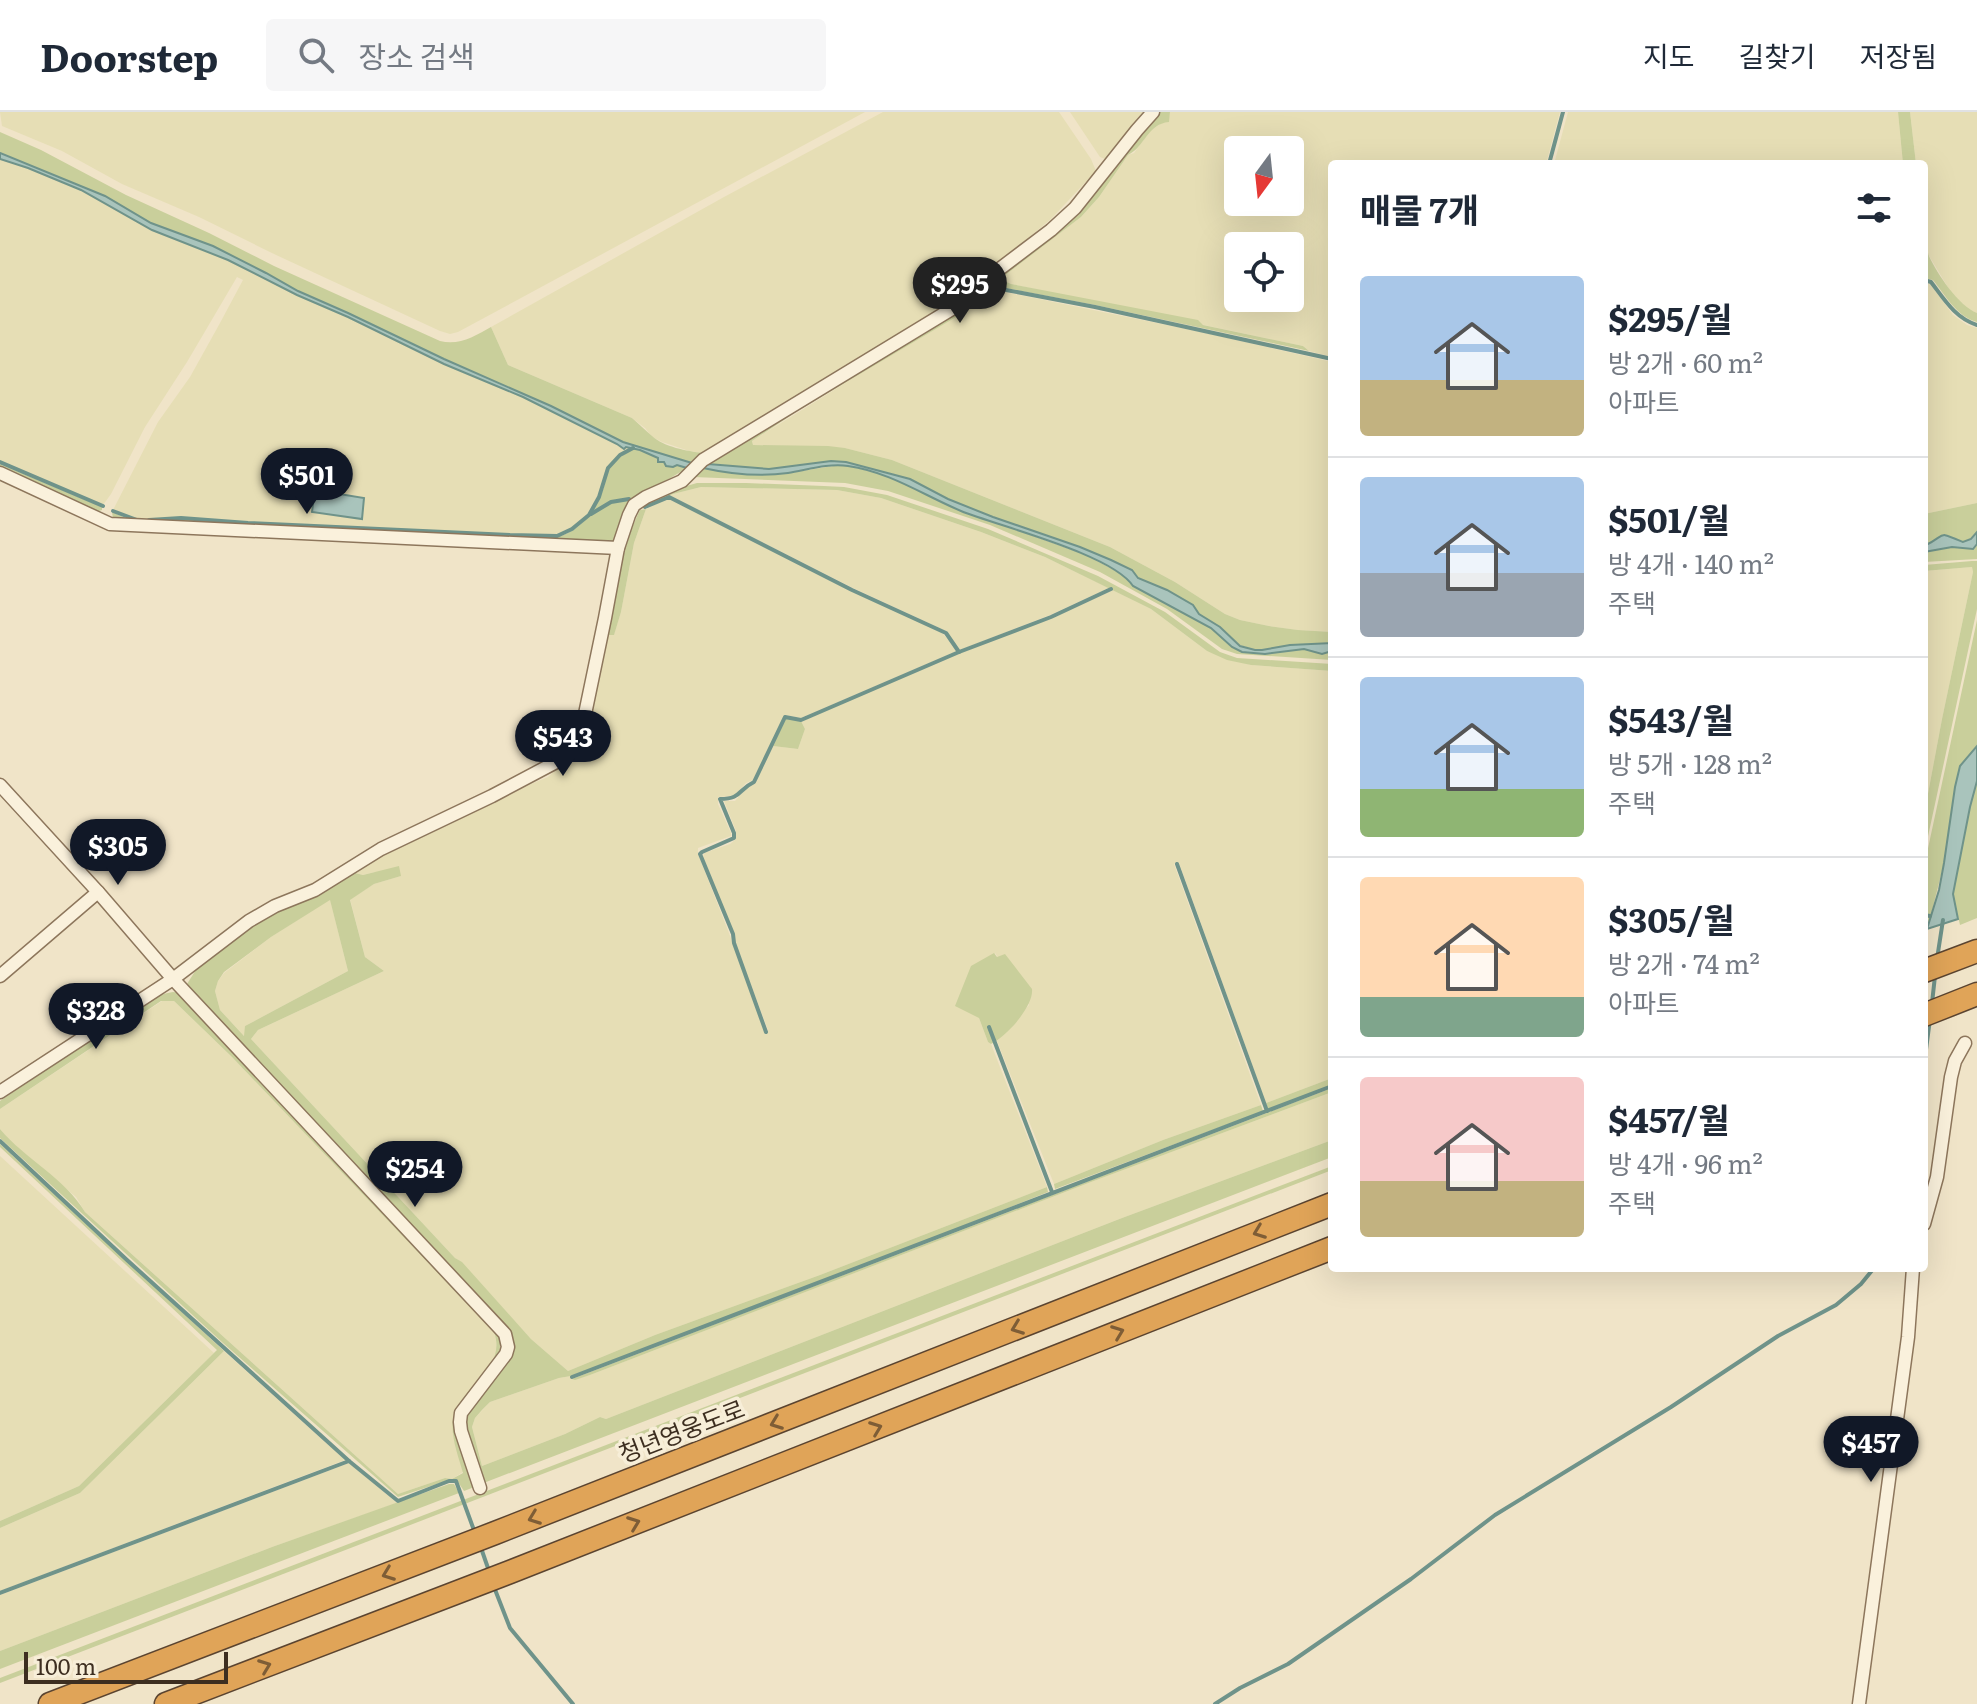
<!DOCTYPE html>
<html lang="ko">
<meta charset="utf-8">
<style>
:root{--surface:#fff;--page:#f6f6f7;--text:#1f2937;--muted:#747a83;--line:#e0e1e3;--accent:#111827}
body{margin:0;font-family:Literata,"Noto Sans KR",serif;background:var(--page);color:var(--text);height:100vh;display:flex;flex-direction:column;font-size:30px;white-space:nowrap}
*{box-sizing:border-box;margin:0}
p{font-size:26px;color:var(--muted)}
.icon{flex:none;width:44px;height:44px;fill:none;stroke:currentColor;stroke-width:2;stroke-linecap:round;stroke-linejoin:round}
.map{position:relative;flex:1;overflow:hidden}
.side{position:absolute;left:1328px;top:48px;width:600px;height:1112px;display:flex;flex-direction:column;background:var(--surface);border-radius:8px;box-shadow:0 8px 32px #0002}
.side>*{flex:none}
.needle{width:52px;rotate:195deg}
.tools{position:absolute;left:1224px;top:24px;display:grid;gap:16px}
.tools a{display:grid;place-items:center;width:80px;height:80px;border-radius:8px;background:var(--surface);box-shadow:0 8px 32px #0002;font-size:40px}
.scale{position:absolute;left:24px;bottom:20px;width:204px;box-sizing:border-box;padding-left:8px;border:4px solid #3d2e20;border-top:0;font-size:22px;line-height:28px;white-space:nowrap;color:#3d2e20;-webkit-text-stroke:6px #f7eed8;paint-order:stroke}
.price{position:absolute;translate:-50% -68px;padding:0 18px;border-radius:28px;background:var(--accent);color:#fff;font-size:26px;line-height:52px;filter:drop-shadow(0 2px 4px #0008)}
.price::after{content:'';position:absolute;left:50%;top:48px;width:24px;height:18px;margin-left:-12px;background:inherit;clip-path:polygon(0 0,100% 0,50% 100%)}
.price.selected{background:#222;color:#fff}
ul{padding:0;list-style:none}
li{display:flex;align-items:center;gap:24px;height:200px;padding:0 32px}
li+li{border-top:2px solid var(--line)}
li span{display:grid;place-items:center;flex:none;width:224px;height:160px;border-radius:8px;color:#555}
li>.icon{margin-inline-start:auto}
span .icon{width:96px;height:96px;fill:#fffc;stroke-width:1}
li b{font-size:34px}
h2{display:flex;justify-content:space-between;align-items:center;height:96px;padding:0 32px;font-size:34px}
header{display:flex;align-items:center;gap:48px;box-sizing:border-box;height:112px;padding:0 40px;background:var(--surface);border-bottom:2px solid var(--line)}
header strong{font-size:38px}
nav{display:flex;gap:44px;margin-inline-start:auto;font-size:28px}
.search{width:560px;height:72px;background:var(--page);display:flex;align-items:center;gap:20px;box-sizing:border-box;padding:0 28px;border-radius:8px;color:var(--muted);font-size:30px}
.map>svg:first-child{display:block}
.farmland{fill:#e6deb5;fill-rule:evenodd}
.green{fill:#c9cf9b;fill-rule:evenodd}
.water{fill:#a9c4bc;stroke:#6f938a;stroke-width:2}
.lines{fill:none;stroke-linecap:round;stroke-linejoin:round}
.stream{stroke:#6f938a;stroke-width:4}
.street-casing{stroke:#8d765c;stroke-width:15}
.highway-casing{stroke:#5b4430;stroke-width:25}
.street{stroke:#faf1dc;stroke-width:12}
.highway{stroke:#e0a458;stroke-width:22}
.oneway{stroke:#7e5d36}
.labels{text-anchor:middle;stroke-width:7;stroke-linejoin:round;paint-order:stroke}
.street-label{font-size:24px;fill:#3d2e20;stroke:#f7eed8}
</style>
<header>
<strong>Doorstep</strong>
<div class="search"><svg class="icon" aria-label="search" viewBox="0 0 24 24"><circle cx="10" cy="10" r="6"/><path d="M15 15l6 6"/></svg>장소 검색</div>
<nav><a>지도</a><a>길찾기</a><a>저장됨</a></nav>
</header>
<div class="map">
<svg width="1977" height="1592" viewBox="0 0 1977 1592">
<rect width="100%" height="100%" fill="#f0e4c8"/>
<g class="farmland">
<polygon points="0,0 865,0 458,220 450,222 440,219 274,142 199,105 122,72 62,39 2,14"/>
<polygon points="883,0 1059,0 1091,47 1096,59 1051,107 955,187 773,300 703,341 689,339 662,330 652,325 645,316 632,306 508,253 491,215 724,85"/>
<polygon points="1070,0 1143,0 1105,47 1100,45"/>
<path d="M1170,0H1560L1546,52H1332V245L1309,239L1303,234L1011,172L999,167L1081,105L1099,85L1128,43L1134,41L1150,19L1163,10L1169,5ZM1238,38H1290V90H1238ZM1238,134H1290V186H1238Z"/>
<polygon points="1568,0 1898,0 1903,52 1554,52"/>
<polygon points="1910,0 1977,0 1977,201 1972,200 1952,182 1928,142 1927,116 1924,100 1924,52 1916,52"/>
<polygon points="0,47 28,56 81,78 152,118 228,148 297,183 348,205 444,252 523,285 617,332 623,336 631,335 620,342 608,355 601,376 589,402 572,416 557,423 510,423 248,411 181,405 146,408 133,407 113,398 158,310 190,265 220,211 243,168 237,165 187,250 145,315 111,382 103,393 31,363 0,349"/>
<polygon points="1924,171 1930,172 1953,203 1967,213 1977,216 1977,391 1924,402"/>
<polygon points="994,175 1005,180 1206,221 1332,250 1332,520 1298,518 1269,514 1240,508 1225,502 1175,470 1110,435 892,348 845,336 753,333 752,329 987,183"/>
<polygon points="701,375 837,378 881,386 981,420 1045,445 1109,476 1050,503 960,538 946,519 853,476 669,383"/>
<polygon points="669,386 851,479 941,520 953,532 957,539 801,606 785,603 753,668 746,671 734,684 718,685 718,692 731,721 731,724 698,736 698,742 729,821 765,922 768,918 735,831 734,822 703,745 704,741 730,732 736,727 736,719 724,689 735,689 748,674 754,671 773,634 798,637 805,617 801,609 960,541 1052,506 1113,478 1151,497 1207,539 1251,553 1332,559 1332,966 1266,991 1179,751 1174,752 1261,993 1163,1028 1054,1072 997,929 1029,893 995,841 979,906 988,930 991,932 1047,1075 820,1163 655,1223 568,1259 531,1227 462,1151 455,1146 251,927 258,918 384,859 365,845 350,787 374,772 401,764 375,760 363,763 351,760 400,734 436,718 519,677 548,665 572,643 590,605 608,523 614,522 621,500 634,431 646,397"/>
<polygon points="1972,455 1973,460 1942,607 1924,703 1924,459"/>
<polygon points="330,787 348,859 245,914 245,925 220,898 215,879 218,869 224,861 271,825"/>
<polygon points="168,888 174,889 232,945 494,1220 496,1228 497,1244 463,1288 454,1303 453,1323 463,1360 452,1367 445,1366 398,1382 85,1100 76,1085 11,1030 0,1017 0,997 162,889"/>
<polygon points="1332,980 1332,1028 1122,1106 606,1307 600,1305 565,1322 482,1354 472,1315 475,1306 490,1290 559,1266 571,1264 575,1267 590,1263 1091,1070"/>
<polygon points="0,1044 214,1241 79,1374 0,1409"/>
<polygon points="224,1239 345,1348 0,1479 0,1416 80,1381"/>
<polygon points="349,1351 397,1391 272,1435 0,1539 0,1483"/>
</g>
<g class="green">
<path d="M1159,0H1170L1169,10C1147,12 1145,35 1128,43L1099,85L1081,105L1000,167L1011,172L1198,208L1203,213L1303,234L1309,239L1095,193L1006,176L996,171L987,183L961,202L796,300L752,329L753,333L828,334L845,336L892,348L1110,435L1175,470L1225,502L1240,508L1269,514L1298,518L1332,520V531L1290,533L1262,538H1255L1240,533L1220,515L1199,502L1193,493L1167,478L1138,466L1131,458L1080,435L993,405L948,387L910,367L893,362L846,350L831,349L769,357L708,352L984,175L1054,121Z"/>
<polygon points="1898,0 1910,0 1916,52 1903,52"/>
<path d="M0,20L41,38L126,83L209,121L274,154L440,229C459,234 475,224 491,215L508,253L632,306C639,312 645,318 652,324C664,335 687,339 703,341L700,347L692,351L623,330L551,294L444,247L348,201L298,179L266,161L151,111L105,84L0,41Z"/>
<path d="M1924,100C1926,111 1926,136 1929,144C1937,162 1959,194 1977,201V210C1956,204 1946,184 1933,168L1924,166Z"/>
<path d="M634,336L658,346V350H664L666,354L673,355L677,353L687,356L632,389L622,407L612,433L168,413L117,409L113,407L112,400L133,409L146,410L181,407L248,413L557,425C580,420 597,397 604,375C605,369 606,362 609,357C615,347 625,342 634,336Z"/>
<polygon points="0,352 102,395 102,398 96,400 0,357"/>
<path d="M845,353L889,364L958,397L1086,443L1127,465L1133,474L1211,516L1232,535L1242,540L1265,542L1304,537L1322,542L1332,539V548L1237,542L1222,537L1167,497L1100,460L990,413L888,379L845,371L693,365L703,356C730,362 759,364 787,361C807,359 825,354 845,353Z"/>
<path d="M697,371H746L824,374L844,375L887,383L988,417L1098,464L1165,500L1220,540L1237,546L1332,552V559L1251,553L1227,548L1207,539L1151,497L1045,445L981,420L881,386L837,378L701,375L673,382L645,393C661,382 678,376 697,371Z"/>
<path d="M1977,391V420L1971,427L1963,430C1937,418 1946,424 1924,434V402Z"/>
<path d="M646,397L634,431L621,500L614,523H608C616,481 621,436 640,398Z"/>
<polygon points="1977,432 1977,447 1924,450 1924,440 1952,435 1973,437"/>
<polygon points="1972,449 1977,449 1977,497 1924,743 1924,703 1942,607 1973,460 1972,455 1924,459 1924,453"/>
<polygon points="1977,508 1977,634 1960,654 1955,675 1944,751 1926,823 1924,824 1924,755"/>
<polygon points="786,606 801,609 805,617 798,637 773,634"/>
<polygon points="1977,669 1977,806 1960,813 1953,782 1970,695"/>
<path d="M399,754L401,764L374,772L350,788L365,845L384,859L258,918L251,927L455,1146L462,1150L531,1227L568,1259L655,1223L820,1163L1047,1075L1048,1080L905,1137L571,1264L559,1266L490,1290L482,1298L475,1306L472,1315L482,1354L565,1322L600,1305L606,1307L1122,1106L1332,1028V1045L481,1372C475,1351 461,1325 467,1302L513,1235L510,1222L311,1006L237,928L187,872L199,853L270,801L351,760L363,763ZM330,788L348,859L245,914L244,924L220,898L215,879L218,869L224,860L271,825Z"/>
<path d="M994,841L997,845L1005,842L1032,877C1034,894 1007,924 991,932L988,930L979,906L955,894L971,854Z"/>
<path d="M173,880L181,881L494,1215L500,1226V1241L459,1300L477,1374L464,1379L456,1367H452L398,1385L223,1231L0,1026V1017C25,1047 65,1066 85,1100L398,1382L445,1366L452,1367L463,1361C458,1343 449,1321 454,1303C464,1272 507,1257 494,1220L232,945L174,889H161L0,997V989C38,964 75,938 114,913C131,901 152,882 173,880Z"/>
<polygon points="1332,966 1332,973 1268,997 1266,991"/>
<polygon points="1332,976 1332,980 1091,1070 590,1263 575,1268 572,1267"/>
<polygon points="1261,993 1263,999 1055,1077 1054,1072 1163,1028"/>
<polygon points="0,1032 224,1239 80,1381 0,1416 0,1409 79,1374 217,1238 0,1035"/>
<polygon points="1332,1054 1332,1058 0,1571 0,1566"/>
<polygon points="449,1372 454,1372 459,1381 0,1557 0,1539 272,1435"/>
</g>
<g class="water">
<polygon points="0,41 105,84 151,111 213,134 266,161 298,179 348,201 444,247 551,294 623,330 692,351 687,356 677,353 673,355 666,354 664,350 658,350 658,346 640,338 626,335 624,337 617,332 523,285 444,252 348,205 297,183 228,148 152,118 81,78 28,56 0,47"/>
<path d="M831,349L846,350L910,367L948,387L993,405L1080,435L1111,448L1132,458L1138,466L1167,478L1193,493L1199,502L1220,515L1240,534L1255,538H1262L1290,533L1332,531V539L1322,542L1304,537L1265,542L1242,540L1232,535L1211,516L1133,474C1112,442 1001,415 961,399C923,383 890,360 848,354C828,351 807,358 788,361C760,365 730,362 703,356L708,352L769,357Z"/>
<polygon points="315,378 364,386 362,407 312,400"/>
<path d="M1977,420V432L1973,437L1952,435L1924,440V434C1948,423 1935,418 1963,430L1971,427Z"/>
<polygon points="1977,634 1977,669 1970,695 1953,782 1958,807 1927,817 1939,778 1944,751 1955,675 1960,654"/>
</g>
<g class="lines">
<g class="stream">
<polyline points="1549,52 1563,0"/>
<path d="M1924,168L1931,170C1944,187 1955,206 1977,213"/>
<polyline points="995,173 1006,178 1095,195 1332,247"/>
<polyline points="0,350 103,394"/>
<polyline points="645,395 669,385 852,478 946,521 959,540 1051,505 1111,477"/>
<polyline points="113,399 137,408"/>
<polyline points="591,402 611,390 629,387"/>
<polyline points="149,408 181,406 248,411 510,423 557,424 572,417 589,403 599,385 608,356 620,343 633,336"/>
<polyline points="1177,752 1267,999"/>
<polyline points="1924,803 1930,804"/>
<polyline points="1937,847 1943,808"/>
<polyline points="1932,891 1935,864"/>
<polyline points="989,915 1052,1080"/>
<path d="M766,920L734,831L733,822L700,742L702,740L734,726V721L720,687C742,687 737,678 754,670L785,605L801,608L959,540"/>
<polyline points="1924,953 1930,907"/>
<polyline points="0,1029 127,1148 349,1349 398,1389 449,1369 456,1369 475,1421"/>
<polyline points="572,1265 1332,974"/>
<polyline points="480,1433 489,1459"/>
<polyline points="494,1475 510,1516 573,1592"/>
<polyline points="0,1481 349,1349"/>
<polyline points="1215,1592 1240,1576 1288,1552 1411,1467 1495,1403 1671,1295 1778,1224 1836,1193 1861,1172 1874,1156"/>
</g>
<g class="street-casing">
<g id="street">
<polyline points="0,361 110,412 618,436"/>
<polyline points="0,673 98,780"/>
<polyline points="0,864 98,780 173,867 249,809 275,794 315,778 381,737 492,684 558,649 574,630 585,602 605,506 618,436 629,403 634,393 646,385 682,369 703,348 955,195 981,171 1051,118 1075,96 1137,18 1153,0"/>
<polyline points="0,980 173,867 505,1222 508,1235 506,1242 461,1301 460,1310 461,1319 480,1376"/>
<polyline points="1924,1112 1937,1065 1951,965 1955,949 1965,931"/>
<polyline points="1859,1592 1908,1225 1913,1156"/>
</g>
</g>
<g class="highway-casing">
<g id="highway">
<polyline points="1924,859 1977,839"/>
<polyline points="1924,903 1977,882"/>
<polyline points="50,1592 495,1421 1332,1092"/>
<polyline points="166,1592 510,1460 1332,1136"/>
</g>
</g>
<use href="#street" class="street"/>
<use href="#highway" class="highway"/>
</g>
<defs><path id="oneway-chevron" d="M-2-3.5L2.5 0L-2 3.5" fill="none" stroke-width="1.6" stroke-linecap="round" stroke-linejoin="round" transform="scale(2)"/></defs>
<g class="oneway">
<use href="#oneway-chevron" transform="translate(1259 1120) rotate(159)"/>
<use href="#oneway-chevron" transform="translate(1017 1216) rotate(159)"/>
<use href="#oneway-chevron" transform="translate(1118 1220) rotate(-21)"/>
<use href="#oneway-chevron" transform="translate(776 1311) rotate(159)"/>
<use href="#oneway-chevron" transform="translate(876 1316) rotate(-21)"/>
<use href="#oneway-chevron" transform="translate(534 1406) rotate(159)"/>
<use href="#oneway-chevron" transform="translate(634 1411) rotate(-21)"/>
<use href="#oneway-chevron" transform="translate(388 1462) rotate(159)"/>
<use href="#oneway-chevron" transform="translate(265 1554) rotate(-21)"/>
</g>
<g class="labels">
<g class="street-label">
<text transform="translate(682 1320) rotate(-21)" y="8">청년영웅도로</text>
</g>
</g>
</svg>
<div class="tools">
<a><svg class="needle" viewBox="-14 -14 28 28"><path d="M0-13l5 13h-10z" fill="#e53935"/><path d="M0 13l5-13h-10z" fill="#747a83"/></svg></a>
<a><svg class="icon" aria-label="locate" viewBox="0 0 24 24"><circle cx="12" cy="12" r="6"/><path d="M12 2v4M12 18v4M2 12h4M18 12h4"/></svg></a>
</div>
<div class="scale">100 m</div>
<b class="price selected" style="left:960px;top:213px">$295</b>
<b class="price" style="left:307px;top:404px">$501</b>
<b class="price" style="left:563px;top:666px">$543</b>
<b class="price" style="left:118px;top:775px">$305</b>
<b class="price" style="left:96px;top:939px">$328</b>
<b class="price" style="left:415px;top:1097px">$254</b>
<b class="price" style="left:1871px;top:1372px">$457</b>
<section class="side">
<h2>매물 7개<svg class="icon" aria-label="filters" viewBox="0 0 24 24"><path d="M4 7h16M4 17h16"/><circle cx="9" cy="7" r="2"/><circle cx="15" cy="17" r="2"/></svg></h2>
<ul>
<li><span style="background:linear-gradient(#a9c7e8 65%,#c2b280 0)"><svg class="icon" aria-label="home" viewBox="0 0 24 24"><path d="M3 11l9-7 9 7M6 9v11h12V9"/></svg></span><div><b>$295/월</b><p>방 2개 · 60 m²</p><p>아파트</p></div></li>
<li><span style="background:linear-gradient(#a9c7e8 60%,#9aa5b1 0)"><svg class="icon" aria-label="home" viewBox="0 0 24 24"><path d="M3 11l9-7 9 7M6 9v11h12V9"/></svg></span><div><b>$501/월</b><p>방 4개 · 140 m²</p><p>주택</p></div></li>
<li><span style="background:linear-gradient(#a9c7e8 70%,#8fb573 0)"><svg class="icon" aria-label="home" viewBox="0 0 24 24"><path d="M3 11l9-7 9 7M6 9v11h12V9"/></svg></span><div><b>$543/월</b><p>방 5개 · 128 m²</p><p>주택</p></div></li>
<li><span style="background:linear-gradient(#ffd9b3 75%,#7fa58c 0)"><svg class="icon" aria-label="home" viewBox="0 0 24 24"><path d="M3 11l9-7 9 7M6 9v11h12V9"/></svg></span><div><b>$305/월</b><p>방 2개 · 74 m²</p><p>아파트</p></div></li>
<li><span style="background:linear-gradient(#f6c9c9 65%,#c2b280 0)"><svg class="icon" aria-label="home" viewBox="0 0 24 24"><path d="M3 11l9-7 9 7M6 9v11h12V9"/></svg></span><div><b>$457/월</b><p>방 4개 · 96 m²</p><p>주택</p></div></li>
</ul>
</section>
</div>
